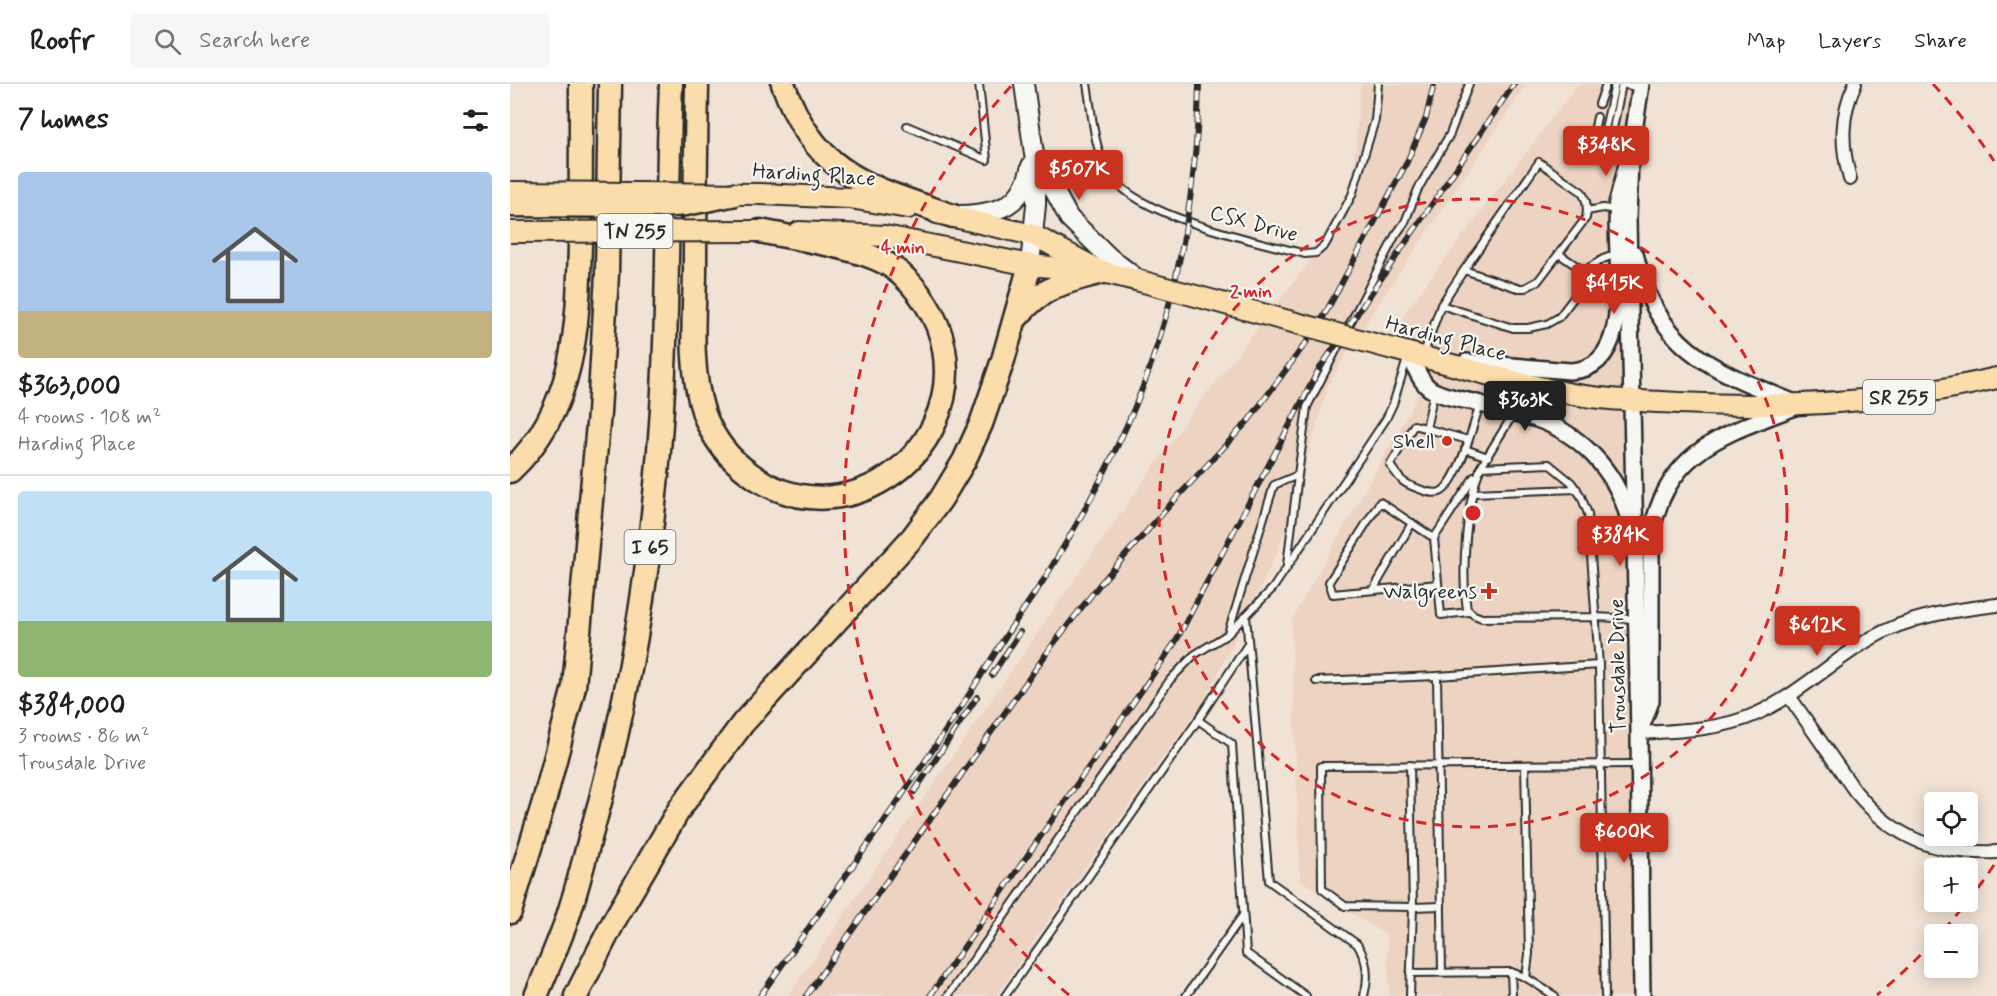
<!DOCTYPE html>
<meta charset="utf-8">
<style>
:root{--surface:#fff;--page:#f6f6f6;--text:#202124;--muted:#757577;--line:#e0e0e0;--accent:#c8321e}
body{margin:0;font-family:Mynerve,sans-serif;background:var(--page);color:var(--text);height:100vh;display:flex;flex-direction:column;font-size:22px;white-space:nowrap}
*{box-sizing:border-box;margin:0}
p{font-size:20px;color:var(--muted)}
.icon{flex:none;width:33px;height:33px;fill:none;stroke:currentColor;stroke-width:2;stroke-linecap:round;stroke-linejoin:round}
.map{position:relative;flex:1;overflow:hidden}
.sheet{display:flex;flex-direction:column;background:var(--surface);width:510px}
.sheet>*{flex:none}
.buttons{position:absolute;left:1414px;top:708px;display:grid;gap:12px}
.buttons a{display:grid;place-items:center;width:54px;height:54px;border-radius:6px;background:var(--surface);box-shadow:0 3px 15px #0003;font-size:30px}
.price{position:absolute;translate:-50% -51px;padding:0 14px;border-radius:6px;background:var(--accent);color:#fff;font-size:20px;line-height:39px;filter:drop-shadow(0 2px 3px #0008)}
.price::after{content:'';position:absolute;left:50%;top:36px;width:18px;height:14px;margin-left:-9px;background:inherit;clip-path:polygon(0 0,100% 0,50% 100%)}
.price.current{background:#222;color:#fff}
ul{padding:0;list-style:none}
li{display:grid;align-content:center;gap:12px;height:318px;padding:0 18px}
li+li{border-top:2px solid var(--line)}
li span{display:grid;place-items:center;height:186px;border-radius:6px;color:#555}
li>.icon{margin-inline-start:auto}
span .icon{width:108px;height:108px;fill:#fffc;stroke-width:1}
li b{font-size:26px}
h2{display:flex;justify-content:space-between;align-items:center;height:72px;padding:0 18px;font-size:26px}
header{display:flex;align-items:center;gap:36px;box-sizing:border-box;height:84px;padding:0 30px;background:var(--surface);border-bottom:2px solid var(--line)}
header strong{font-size:28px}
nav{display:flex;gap:33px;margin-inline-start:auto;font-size:21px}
.search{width:420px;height:54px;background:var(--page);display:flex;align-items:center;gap:15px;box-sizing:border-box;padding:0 21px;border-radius:6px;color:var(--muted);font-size:22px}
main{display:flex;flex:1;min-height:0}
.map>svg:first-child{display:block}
.built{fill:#edd4c2}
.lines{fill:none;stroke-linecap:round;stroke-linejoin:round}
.service-casing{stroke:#2b2b2b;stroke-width:10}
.minor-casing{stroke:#2b2b2b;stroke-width:16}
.tertiary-casing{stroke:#2b2b2b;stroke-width:20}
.secondary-casing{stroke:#2b2b2b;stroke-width:22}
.primary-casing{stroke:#2b2b2b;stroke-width:24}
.motorway-casing{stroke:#2b2b2b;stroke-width:27}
.service{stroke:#f6f6f2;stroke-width:6}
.minor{stroke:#f6f6f2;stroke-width:12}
.tertiary{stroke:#f6f6f2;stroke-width:15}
.secondary{stroke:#f6f6f2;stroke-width:18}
.primary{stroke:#fbdcab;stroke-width:20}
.motorway{stroke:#fbdcab;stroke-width:22}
.rail-casing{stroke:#2b2b2b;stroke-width:6}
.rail{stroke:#f6f6f2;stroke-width:4;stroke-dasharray:11;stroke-linecap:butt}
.primary-bridge-casing{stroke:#2b2b2b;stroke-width:24;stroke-linecap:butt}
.motorway-bridge-casing{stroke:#2b2b2b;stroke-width:27;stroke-linecap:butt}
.primary-bridge{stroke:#fbdcab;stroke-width:20}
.motorway-bridge{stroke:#fbdcab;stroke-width:22}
.ring{fill:none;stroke:#d62828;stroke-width:3;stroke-dasharray:10 8}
.poi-dot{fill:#c8321e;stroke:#f6f6f2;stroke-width:2}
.labels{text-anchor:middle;stroke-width:4.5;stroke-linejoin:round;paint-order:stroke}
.shield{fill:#f6f6f2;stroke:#686867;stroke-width:1.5}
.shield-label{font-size:20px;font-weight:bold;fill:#2b2b2b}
.street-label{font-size:21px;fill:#2b2b2b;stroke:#f6f6f2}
.poi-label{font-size:21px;fill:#2b2b2b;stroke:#f6f6f2;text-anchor:end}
.centre{fill:#d62828;stroke:#f6f6f2;stroke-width:3}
.ring-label{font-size:18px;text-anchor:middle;font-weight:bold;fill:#d62828;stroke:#f6f6f2;stroke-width:4.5;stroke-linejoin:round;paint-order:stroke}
</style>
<header>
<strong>Roofr</strong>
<div class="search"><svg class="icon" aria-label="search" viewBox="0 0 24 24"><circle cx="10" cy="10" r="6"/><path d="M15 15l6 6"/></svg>Search here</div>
<nav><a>Map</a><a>Layers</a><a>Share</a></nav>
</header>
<main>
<section class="sheet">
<h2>7 homes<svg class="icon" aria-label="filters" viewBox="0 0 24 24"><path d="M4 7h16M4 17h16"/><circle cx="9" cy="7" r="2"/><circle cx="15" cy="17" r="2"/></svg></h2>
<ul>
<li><span style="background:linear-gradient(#a9c7e8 75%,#c2b280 0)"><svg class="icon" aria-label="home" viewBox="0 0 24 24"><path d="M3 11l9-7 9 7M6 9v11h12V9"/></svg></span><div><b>$363,000</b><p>4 rooms · 108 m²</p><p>Harding Place</p></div></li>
<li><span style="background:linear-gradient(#bfe0f5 70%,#8fb573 0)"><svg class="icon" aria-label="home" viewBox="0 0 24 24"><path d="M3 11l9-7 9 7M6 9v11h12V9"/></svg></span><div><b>$384,000</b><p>3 rooms · 86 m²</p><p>Trousdale Drive</p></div></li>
</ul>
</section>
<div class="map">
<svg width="1487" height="912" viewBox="0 0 1487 912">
<rect width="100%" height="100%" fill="#f1e2d6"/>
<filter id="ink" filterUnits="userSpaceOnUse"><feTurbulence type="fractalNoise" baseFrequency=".0167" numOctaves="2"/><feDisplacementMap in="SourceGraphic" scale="12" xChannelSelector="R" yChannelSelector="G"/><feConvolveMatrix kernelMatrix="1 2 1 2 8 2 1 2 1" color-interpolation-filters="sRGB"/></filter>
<g filter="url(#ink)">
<g class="built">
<polygon points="850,0 1017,0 861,231 819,299 785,417 767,470 694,618 652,674 486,912 278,912 557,506 682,328 841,125"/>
<polygon points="1068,0 1131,0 1123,50 1132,912 879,912 877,852 790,796 781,537 928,276 883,265 895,228"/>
</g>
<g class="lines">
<g class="service-casing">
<g id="service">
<path d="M577,0C582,28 583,59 596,85C621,133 744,156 795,170L806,169L815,161L842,111L865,36L868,0"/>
<polyline points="1112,0 1101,55 1121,59"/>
<polyline points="1112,0 1130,4"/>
<polyline points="1089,20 1096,0"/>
<polyline points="1087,33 1083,52 1097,55"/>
<polyline points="397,42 477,76 469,0"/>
<polyline points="1093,54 1105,0"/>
<polyline points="1077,127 1093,124 1106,126"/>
<polyline points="1049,170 1074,187 1078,195"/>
<polyline points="1074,187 1093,175 1107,170"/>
<polyline points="931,221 954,186 1029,78 1072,108 1076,117 1077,127 1076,134 1028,197 1015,204 1007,204 954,186"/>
<polyline points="914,269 931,221 1003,244 1018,244 1037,240 1049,233 1078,195 1092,192 1109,192"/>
<polyline points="916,345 924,308"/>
<path d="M958,356L904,341L880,381C892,398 892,399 912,406C917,408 924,410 930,408C948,400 964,339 970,320"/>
<polyline points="955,365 978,373"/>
<polyline points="970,384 1004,329"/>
<polyline points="788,391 797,323 885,152 895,138 908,105 940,50 959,0"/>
<polyline points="963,409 1067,405"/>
<polyline points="924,454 964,393"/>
<polyline points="928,500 823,510 819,498 870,418 924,454 931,531 959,528"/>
<polyline points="863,506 902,439"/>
<path d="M736,532L759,797L847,860C858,876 859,894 854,912"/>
<polyline points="718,549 764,401 788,391 777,481"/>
<path d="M1089,581L1078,430L1071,412L1061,398L1039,380L971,383C956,417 951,488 957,525L964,531L972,534L1085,533L1125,535"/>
<polyline points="927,592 1089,581 1095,912"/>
<polyline points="806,597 927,592 932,888"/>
<polyline points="688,636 738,560"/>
<polyline points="900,681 903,823 931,822"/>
<polyline points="1015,681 1019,870 1016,894"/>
<polyline points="900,889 1001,888"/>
<polyline points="438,912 660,596 684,571 718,550 763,504 876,335 883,320 898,272"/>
<polyline points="495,912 688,636 722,660 736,869 796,912"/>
<polyline points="676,912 733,831"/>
<polyline points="900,912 903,823 835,822 812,805 811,682 1128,680"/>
<polyline points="1002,912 1001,888 1015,893 1045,912"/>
</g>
</g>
<g class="minor-casing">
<g id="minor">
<path d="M1340,95C1331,62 1330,32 1345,0"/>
<path d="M1279,612L1345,707C1385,756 1425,770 1487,768"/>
<path d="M1129,649C1168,647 1211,646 1246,630C1288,611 1321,578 1360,555C1399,532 1443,526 1487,521"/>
</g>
</g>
<g class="tertiary-casing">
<g id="tertiary">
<polyline points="1131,0 1120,74 1118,135 1129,649 1132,912"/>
<path d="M1125,170C1148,267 1201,285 1285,319"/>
<path d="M899,269C904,280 909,296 919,304C931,313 952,315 967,319C984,324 1002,327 1020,333C1069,347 1107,387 1119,436"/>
<path d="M956,278L1060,287C1130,285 1102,165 1108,120"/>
<path d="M1132,641L1141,617V453C1155,367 1212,351 1285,323"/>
</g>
</g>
<g class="secondary-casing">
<g id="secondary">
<polyline points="514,0 526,84 526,121 520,181"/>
<polyline points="529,78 559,134 599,173 630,197"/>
<polyline points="1108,120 1120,74"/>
<path d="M451,131C489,129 512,123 521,82"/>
</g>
</g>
<g class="primary-casing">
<g id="primary">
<polyline points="250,110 340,114 398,124"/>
<polyline points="427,129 523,151 585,184"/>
<polyline points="289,148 375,152 520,181 593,188 630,197"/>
<path d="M883,265C938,279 992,296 1047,307C1087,316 1129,317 1170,319C1278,325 1381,319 1487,294"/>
</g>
</g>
<g class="motorway-casing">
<g id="motorway">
<path d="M187,0C186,63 185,126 185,189C184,235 179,285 194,330C203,354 218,374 239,389C329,457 453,374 434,265C429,234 408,202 382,183C353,163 286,155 250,147"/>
<path d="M273,0C306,92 358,102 443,132"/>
<path d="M507,233C532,203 556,197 593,188"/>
<path d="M0,387C66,325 68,243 70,159C71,106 71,53 71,0"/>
<polyline points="0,828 34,718 64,603 89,329 97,190 100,0"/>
<path d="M26,912C36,888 47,863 56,838C65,812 72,784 79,758C117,626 140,491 150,354C159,236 156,118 161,0"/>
<polyline points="66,912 105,835 170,724 233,639 403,453 431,415 454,377 471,340 493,276 520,181"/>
</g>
</g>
<use href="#service" class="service"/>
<use href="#minor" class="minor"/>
<use href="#tertiary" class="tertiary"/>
<use href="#secondary" class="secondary"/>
<use href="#primary" class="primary"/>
<use href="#motorway" class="motorway"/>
<g class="rail-casing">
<g id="rail">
<polyline points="482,591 510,548"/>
<polyline points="404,708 467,613"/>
<path d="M250,912C331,798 414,685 487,566C501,542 518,520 533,497C573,432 612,361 638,289C671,196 687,99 689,0"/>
<polyline points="296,912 541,563 590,500 660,421 739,336 809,241 896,80 916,34 924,0"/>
<polyline points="420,912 666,557 808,287 1004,0"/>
</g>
</g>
<use href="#rail" class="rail"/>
<g class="primary-bridge-casing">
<g id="primary-bridge">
<polyline points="0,108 250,110"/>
<polyline points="0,148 250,147"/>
<polyline points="630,197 883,265"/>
</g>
</g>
<g class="motorway-bridge-casing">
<polyline id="motorway-bridge" points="0,121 150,122 176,120 226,110"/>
</g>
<use href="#primary-bridge" class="primary-bridge"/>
<use href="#motorway-bridge" class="motorway-bridge"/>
</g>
</g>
<g class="ring">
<circle cx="963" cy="429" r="314"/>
<path d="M1484 781A629 629 0 0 1 1430 850M1423 858A629 629 0 0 1 1367 911M559 911A629 629 0 0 1 503 0M1423 0A629 629 0 0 1 1484 77"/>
</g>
<g class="poi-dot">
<circle cx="937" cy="357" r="6"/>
<path d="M976 498h6v6h6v6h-6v6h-6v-6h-6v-6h6z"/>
</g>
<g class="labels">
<g class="shield">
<rect x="87.5" y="130" width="75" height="34" rx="4.5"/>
<rect x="1353" y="296" width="72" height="34" rx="4.5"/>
<rect x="114.5" y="446" width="51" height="34" rx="4.5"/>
</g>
<g class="shield-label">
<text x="125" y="154">TN 255</text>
<text x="1389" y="320">SR 255</text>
<text x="140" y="470">I 65</text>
</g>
<g class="street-label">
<text transform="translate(304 90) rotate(4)" y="7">Harding Place</text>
<text transform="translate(744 139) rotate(15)" y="7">CSX Drive</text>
<text transform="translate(936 254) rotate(15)" y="7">Harding Place</text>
<text transform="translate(1107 582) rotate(-91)" y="7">Trousdale Drive</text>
</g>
<g class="poi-label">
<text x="925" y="364">Shell</text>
<text x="967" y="514">Walgreens</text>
</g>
</g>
<circle cx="963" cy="429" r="9" class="centre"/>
<g class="ring-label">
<text x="393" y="169">4 min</text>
<text x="741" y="213">2 min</text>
</g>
</svg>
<div class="buttons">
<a><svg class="icon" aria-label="locate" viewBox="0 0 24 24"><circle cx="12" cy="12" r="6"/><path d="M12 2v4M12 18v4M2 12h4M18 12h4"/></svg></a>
<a>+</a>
<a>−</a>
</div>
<b class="price" style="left:1096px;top:93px">$348K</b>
<b class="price" style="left:569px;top:117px">$507K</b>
<b class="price" style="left:1104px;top:231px">$415K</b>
<b class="price current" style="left:1015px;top:348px">$363K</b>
<b class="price" style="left:1110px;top:483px">$384K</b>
<b class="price" style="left:1307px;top:573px">$612K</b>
<b class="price" style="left:1114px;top:780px">$600K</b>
</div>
</main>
